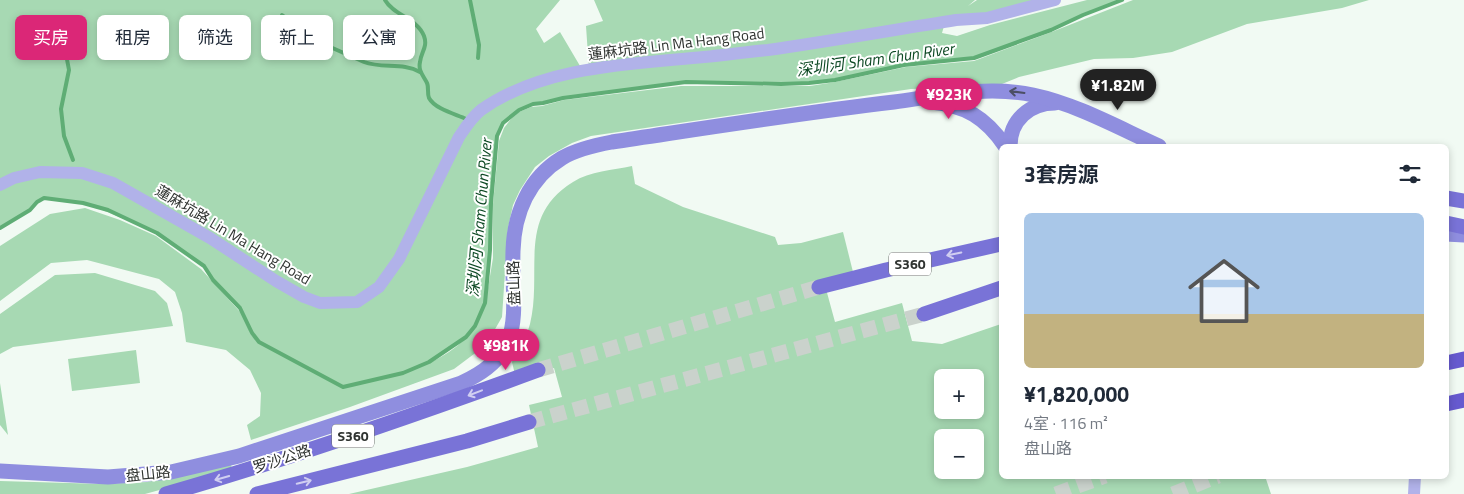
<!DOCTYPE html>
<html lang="zh">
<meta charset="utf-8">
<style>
:root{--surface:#fff;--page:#f2f2f3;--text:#1f2937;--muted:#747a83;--accent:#db2777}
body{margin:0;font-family:"Titillium Web","Noto Sans SC",sans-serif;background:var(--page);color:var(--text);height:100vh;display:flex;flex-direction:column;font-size:19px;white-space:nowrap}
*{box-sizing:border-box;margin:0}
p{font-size:16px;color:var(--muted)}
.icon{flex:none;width:28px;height:28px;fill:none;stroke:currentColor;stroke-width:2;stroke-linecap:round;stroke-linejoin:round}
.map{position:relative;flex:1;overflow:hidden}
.panel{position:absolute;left:999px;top:144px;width:450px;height:335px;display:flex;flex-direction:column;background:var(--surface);border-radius:8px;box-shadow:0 2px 8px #0003}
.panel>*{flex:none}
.hud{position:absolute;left:15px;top:15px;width:475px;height:45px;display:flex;gap:10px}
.buttons{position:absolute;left:934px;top:369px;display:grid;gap:10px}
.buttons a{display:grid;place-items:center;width:50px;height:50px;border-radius:8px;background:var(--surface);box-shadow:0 2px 8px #0003;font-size:25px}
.price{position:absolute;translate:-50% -42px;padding:0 11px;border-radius:18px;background:var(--accent);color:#fff;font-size:16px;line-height:32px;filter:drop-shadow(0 1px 2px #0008)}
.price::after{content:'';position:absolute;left:50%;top:30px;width:15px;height:11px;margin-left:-8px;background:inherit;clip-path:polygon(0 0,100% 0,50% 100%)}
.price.selected{background:#222;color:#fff}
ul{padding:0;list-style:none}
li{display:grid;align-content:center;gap:10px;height:265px;padding:0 25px}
li span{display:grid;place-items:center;height:155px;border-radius:8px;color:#555}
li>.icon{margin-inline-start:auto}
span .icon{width:90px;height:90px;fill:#fffc;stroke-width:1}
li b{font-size:21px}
h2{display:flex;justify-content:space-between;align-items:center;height:60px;padding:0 25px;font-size:21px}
.chip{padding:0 18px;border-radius:8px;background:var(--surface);box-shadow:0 2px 8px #0003;font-size:18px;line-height:45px}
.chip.selected{background:var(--accent);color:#fff}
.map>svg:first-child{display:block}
.green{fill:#a7d9b3;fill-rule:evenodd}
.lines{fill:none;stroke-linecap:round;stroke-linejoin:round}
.stream{stroke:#5fad75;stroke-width:4}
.primary-tunnel{stroke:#cad2cc;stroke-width:15;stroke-dasharray:15 8;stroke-linecap:butt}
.highway-tunnel{stroke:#cad2cc;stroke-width:15;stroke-dasharray:15 8;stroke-linecap:butt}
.street{stroke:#b1b2e9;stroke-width:12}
.secondary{stroke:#8f8edf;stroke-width:15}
.primary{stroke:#7973d7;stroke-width:15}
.highway{stroke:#665acf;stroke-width:15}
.oneway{stroke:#4c4f65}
.oneway2{stroke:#d0cef1}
.labels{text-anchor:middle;stroke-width:4;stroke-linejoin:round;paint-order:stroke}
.shield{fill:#fff;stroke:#6e716f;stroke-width:1}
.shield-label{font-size:14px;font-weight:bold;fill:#303431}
.street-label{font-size:15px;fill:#303431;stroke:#fff}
.water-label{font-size:16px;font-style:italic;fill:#0d4924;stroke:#fff}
</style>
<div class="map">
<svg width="1464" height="494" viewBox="0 0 1464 494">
<rect width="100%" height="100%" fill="#f1faf3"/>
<g class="green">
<path d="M0,0H560L536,29L544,43L560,32L583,71L589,70L586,26L603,21L594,0H975L968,6L977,0H1037L944,26L942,33L957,36L990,25L1087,0H1125L974,58L907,63L918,49L904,65L835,80L785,84H675L564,98L529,105L507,119L501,126L497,139L486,300L493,258V204L499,141L504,128L511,119L519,112L531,107L542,106L564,100L681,86H810L835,82L906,67L974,61L1049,33L1133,0H1369L1342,8L1247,24L1172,52L1133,58L1094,59L1019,77L997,86L911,89L591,136L572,143L549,156L535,167L520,190L513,205L508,228L502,317L486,345L454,369L350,407L251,440L247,425L260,416L261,393L250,370L226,350L186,342L182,313L175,292L159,279L87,260L51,263L0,301V246L50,214L85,208L120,220L156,236L201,269L242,314L251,335L258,342L264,345L252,333L243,314L213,280L204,266L151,230L90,205L49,198L37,202L30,210L0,229ZM470,334C435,371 390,376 343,388L324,378L343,387L403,373L429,362Z"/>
<path d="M632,166L635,184L683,207L775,237L778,245L801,243L843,232L855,280L826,289L835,322L902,303L912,341L942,344L1001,324V476H1265L1271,494H349L467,467L538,447L529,405L562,397L554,368L516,379L512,362C519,350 526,338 530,324C543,271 516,217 573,182C590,171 613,170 632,166ZM942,378H975V410H942ZM942,438H975V470H942Z"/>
<polygon points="95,273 155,291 167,303 173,326 13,347 0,354 0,314 55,275"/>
<polygon points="136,350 140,383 72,391 68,359"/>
<polygon points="0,383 8,435 0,425"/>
<polygon points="231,464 232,470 145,494 0,494 0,481 103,484 147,482"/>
</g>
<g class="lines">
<g class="stream">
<path d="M385,0C394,16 417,18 424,36C428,47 421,52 420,62C418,71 423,75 427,83C429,87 427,93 429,98C435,109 455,114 466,119"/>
<polyline points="470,0 479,45 478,58"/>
<path d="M282,15L319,42L364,62C382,69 403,62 420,72"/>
<polyline points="61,28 69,70 61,109 64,136 73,160"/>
<polyline points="0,228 30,210 37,202 44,198 83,203 108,210 157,233 204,266 213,280 240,308 252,333 259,342 343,387 403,373 429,362 466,337 475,326 485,303 490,250 491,203 497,136 503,123 519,110 533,104 543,103 563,98 686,82 781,84 809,83 835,80 904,65 974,58 1051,30 1083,15 1122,0"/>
</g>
<g class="primary-tunnel">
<polyline points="538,370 819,287"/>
<polyline points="529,422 924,314"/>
</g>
<g class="highway-tunnel">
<polyline points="1056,494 1105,476"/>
<polyline points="1173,494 1218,476"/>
</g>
<g class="street">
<path d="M0,185L14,178L40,172L82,173L113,183L210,238L276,281L304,297L320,303L357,302L379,287L399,259L459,137C465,128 472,117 481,110C543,66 631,64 704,57C725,55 747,52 768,50C831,41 893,30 956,20L987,18L1055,0"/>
<polyline points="1414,494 1415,476"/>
</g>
<g class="secondary">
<path d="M931,102C965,105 986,118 1005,146"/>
<path d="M1010,146C1010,120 1030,103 1055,103"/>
<polyline points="1446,234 1464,235"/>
<path d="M0,471L108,477L171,472L239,456L461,383C529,353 511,311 513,251C514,213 529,178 562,158C577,149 596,145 612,142C706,128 800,113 894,102C939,96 987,85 1033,95C1076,104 1119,128 1159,146"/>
</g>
<g class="primary">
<polyline points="1446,198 1464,201"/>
<polyline points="1446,223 1464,227"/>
<polyline points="819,287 886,270 1001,244"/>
<polyline points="924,314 1001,288"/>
<path d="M166,494C292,458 415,415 538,370"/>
<polyline points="257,494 467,441 529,422"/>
</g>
<g class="highway">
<polyline points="1446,363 1464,359"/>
<polyline points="1446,404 1464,400"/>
</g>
</g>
<defs><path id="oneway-shaft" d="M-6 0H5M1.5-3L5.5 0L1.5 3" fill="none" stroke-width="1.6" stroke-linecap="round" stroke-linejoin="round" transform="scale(1.25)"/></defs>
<use class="oneway" href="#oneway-shaft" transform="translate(1017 92) rotate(-173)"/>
<g class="oneway2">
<use href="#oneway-shaft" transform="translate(954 254) rotate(168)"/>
<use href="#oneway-shaft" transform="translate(475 393) rotate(159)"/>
<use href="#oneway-shaft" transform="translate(222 478) rotate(164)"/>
<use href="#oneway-shaft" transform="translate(304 482) rotate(-14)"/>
</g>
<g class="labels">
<g class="shield">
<rect x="889" y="252.5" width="42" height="23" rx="4"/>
<rect x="332" y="424.5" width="42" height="23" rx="4"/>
</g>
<g class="shield-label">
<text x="910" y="269">S360</text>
<text x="353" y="441">S360</text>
</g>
<g class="street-label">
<text transform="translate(676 44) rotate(-7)" y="5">蓮麻坑路 Lin Ma Hang Road</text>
<text transform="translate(233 235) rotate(31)" y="5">蓮麻坑路 Lin Ma Hang Road</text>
<text transform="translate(514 283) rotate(-92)" y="5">盘山路</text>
<text transform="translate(282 459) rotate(-18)" y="5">罗沙公路</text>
<text transform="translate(148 474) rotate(-6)" y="5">盘山路</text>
</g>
<g class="water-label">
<text transform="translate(875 59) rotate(-8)" y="6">深圳河 Sham Chun River</text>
<text transform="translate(479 218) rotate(-85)" y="6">深圳河 Sham Chun River</text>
</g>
</g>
</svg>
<div class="buttons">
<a>+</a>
<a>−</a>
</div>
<b class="price selected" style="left:1118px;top:111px">¥1.82M</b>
<b class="price" style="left:949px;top:120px">¥923K</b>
<b class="price" style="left:506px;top:371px">¥981K</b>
<div class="hud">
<a class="chip selected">买房</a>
<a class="chip">租房</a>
<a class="chip">筛选</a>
<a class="chip">新上</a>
<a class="chip">公寓</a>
</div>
<section class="panel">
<h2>3套房源<svg class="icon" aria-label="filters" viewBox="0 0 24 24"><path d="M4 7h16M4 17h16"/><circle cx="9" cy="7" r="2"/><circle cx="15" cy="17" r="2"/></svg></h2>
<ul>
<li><span style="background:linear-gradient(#a9c7e8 65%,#c2b280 0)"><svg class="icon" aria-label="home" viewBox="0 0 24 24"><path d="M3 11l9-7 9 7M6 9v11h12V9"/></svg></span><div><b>¥1,820,000</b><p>4室 · 116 m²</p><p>盘山路</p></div></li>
</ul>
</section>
</div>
